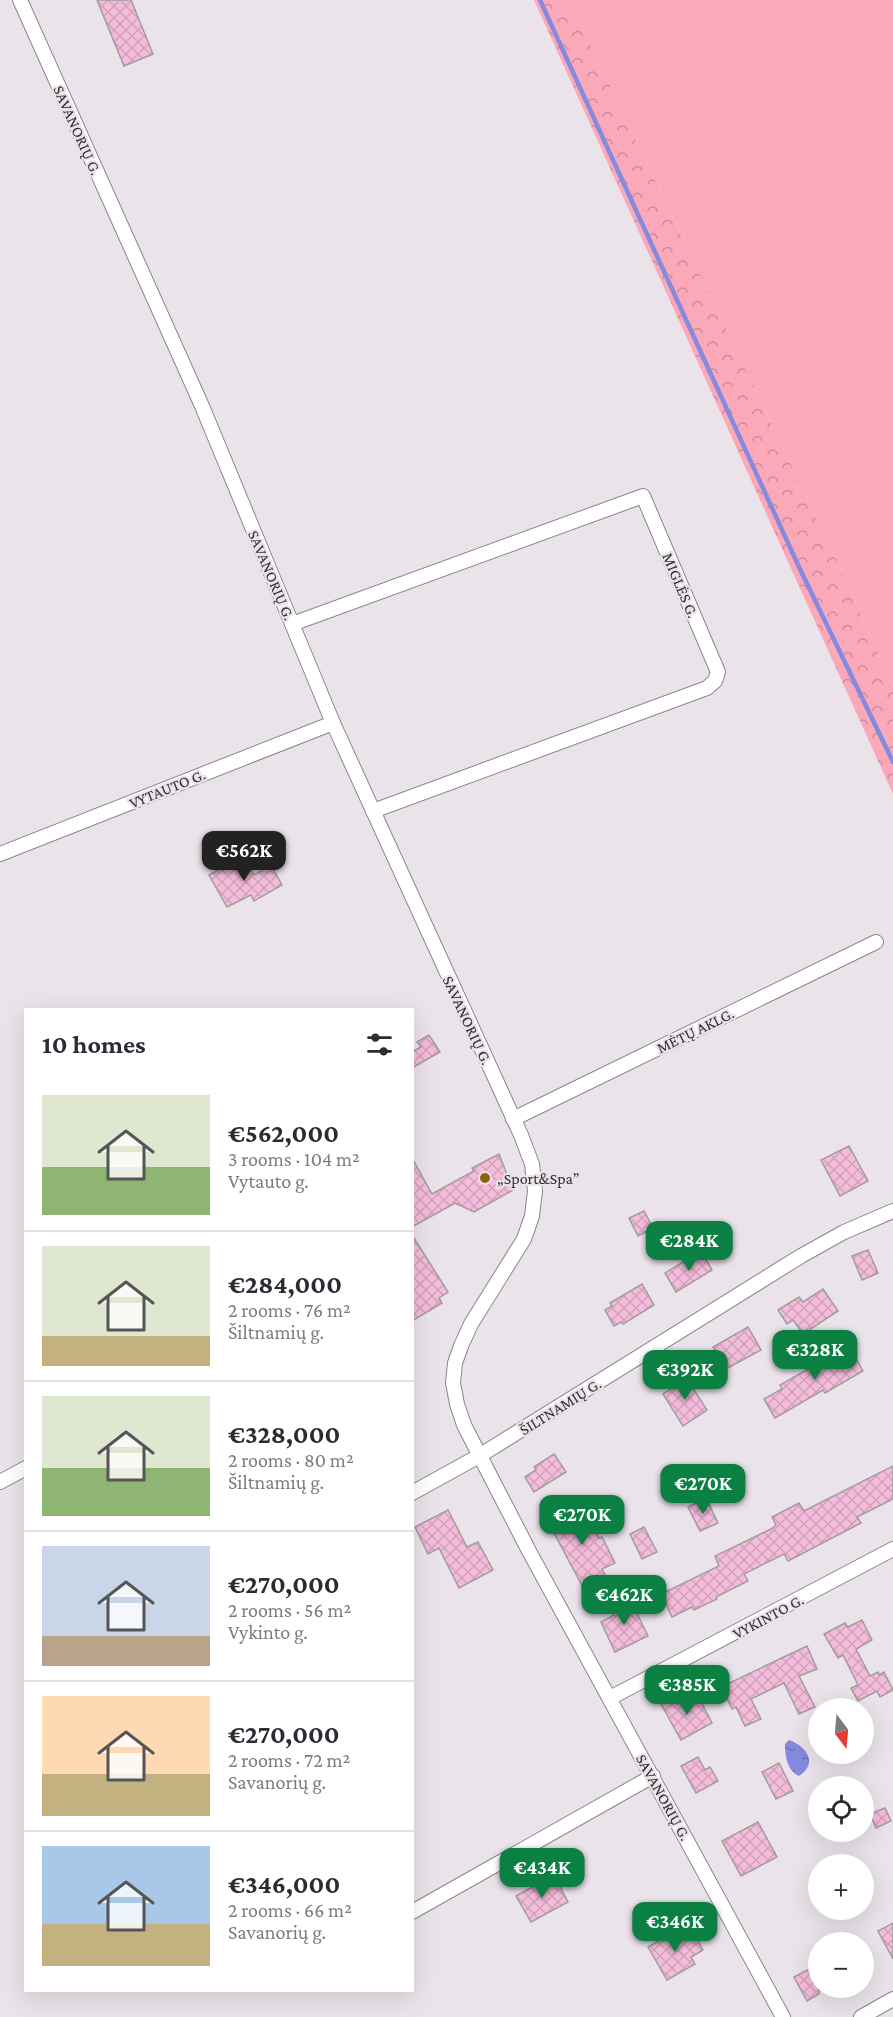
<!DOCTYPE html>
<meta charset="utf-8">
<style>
:root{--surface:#fff;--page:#f2f2f3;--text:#2b2b33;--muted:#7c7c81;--line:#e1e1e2;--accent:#0b8043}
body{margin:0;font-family:"Crimson Pro",serif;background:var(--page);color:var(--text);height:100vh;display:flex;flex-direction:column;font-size:22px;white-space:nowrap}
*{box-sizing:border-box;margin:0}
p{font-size:20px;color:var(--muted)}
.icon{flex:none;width:33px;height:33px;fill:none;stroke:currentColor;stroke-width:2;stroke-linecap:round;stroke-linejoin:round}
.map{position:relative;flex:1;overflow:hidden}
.side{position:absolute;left:24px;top:1008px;width:390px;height:984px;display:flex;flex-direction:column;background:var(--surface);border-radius:0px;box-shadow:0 6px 24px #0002}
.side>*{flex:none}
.needle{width:39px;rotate:164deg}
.tools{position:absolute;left:808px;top:1698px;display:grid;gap:12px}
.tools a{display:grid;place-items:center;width:66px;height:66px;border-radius:50%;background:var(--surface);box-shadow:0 6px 24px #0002;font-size:30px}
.price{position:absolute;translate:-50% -51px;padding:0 14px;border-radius:12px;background:var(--accent);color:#fff;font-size:20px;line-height:39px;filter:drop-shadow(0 2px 3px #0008)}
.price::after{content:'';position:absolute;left:50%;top:36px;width:18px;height:14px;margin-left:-9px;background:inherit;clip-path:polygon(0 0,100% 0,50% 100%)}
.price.selected{background:#222;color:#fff}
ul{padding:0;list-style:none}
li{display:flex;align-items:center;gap:18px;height:150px;padding:0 18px}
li+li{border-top:2px solid var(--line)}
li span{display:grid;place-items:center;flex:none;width:168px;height:120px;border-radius:0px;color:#555}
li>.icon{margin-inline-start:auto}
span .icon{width:72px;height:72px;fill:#fffc;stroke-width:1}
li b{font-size:26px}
h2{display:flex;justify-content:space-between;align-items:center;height:72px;padding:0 18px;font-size:26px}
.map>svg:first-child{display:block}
.green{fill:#fba9b9}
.forest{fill:url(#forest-crowns)}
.water{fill:url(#water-ripples)}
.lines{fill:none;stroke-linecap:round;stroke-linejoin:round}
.stream{stroke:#858ade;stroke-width:4.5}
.building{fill:url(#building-cross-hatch);stroke:#a39b9f;stroke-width:1.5}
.street-casing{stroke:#8a858b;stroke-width:16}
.street{stroke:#fff;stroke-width:14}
.poi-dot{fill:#91600f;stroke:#eae3ea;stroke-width:2}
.labels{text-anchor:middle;stroke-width:4.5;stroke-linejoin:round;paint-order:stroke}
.street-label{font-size:16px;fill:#322f32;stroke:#eae3ea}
.poi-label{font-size:16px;fill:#322f32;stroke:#eae3ea;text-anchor:start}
</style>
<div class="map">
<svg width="893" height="2017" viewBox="0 0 893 2017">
<defs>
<pattern id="forest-crowns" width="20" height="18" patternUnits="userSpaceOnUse" patternTransform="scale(1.5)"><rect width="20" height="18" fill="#fba9b9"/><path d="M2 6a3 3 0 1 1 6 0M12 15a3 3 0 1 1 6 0" fill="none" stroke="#cc8a97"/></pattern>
<pattern id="water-ripples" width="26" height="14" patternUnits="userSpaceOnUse" patternTransform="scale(1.5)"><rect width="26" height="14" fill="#858ade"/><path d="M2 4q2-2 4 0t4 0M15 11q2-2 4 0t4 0" fill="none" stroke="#6d71b5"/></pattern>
<pattern id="building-cross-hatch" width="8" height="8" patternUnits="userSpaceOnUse" patternTransform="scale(1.5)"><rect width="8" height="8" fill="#f4bcdb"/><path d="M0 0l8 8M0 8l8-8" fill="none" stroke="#d2a2bc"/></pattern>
</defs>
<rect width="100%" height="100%" fill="#eae3ea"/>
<polygon class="green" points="569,0 893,0 893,687 838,563"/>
<polygon class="forest" points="534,0 569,0 838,563 893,687 893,794"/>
<path class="water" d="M789,1740C806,1746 819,1763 799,1776C787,1771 785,1756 785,1744Z"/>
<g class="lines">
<polyline class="stream" points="540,0 799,567 893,762"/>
</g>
<g class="building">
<polygon points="97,0 131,0 153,54 124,66"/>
<polygon points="244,856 254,875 271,865 282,885 254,901 251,895 227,907 209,875"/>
<polygon points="429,1035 440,1052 412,1068 412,1052 421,1047 417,1042"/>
<polygon points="849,1146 868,1181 840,1196 821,1160"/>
<polygon points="499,1154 513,1190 474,1212 455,1203 412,1227 412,1158 432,1194 474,1171 472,1168"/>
<polygon points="644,1211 653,1228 638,1236 629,1218"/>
<polygon points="412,1235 448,1292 439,1298 442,1303 412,1321"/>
<polygon points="868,1250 878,1273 862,1280 852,1256"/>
<polygon points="701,1251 712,1270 676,1292 665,1273"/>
<polygon points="642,1284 654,1305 623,1324 621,1322 614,1326 605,1310 612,1306 610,1303"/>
<polygon points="823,1289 838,1311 803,1334 793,1320 787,1324 778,1310 799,1297 803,1302"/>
<polygon points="748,1327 761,1350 726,1369 713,1347"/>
<polygon points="849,1346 863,1371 825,1393 823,1390 775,1418 764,1399 782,1389 780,1385 810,1368 808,1364 825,1355 827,1358"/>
<polygon points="685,1376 707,1410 683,1426 663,1394 672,1388 671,1386"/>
<polygon points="554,1454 566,1472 534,1492 525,1477 536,1470 534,1467"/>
<polygon points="893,1466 893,1499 857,1517 861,1523 788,1561 784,1554 744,1574 748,1581 716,1597 717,1599 694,1610 692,1607 672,1617 661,1594 719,1566 715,1556 771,1529 776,1525 772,1517 799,1503 804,1511"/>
<polygon points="706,1498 718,1523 700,1531 688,1507"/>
<polygon points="578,1500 599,1538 602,1537 615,1563 602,1569 609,1582 586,1593 547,1520 558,1514 557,1511"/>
<polygon points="448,1510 467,1547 478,1542 493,1570 459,1588 439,1548 428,1554 415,1527"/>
<polygon points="644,1527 657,1552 642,1559 630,1534"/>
<polygon points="630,1599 648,1636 615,1652 601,1622 614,1615 611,1608"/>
<polygon points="862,1620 872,1640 856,1649 870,1676 878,1672 879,1675 884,1672 893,1690 880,1697 877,1691 858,1701 851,1688 858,1685 843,1655 838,1658 824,1634 845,1623 848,1627"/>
<polygon points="807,1646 817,1669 799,1676 815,1707 799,1714 784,1683 751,1699 761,1719 745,1726 736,1707 732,1709 721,1687"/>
<polygon points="697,1694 712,1723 681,1740 661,1704 674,1697 678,1704"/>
<polygon points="698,1757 705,1770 710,1767 718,1781 696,1793 681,1766"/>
<polygon points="779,1763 793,1791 776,1799 762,1772"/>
<polygon points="885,1808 891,1821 876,1828 870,1814"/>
<polygon points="758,1822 777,1857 741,1876 722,1841"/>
<polygon points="556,1879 568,1902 531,1922 516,1896 545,1880 546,1884"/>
<polygon points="893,1923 893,1959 878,1931"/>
<polygon points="676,1931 681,1939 693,1932 703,1950 691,1957 695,1964 667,1980 648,1947"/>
<polygon points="819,1964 819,1994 807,2001 794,1977"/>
</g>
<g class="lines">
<g class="street-casing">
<g id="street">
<polyline points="20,0 202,406 333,723 521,1135 532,1164 535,1191 532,1216 524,1239 471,1324 461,1346 455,1363 453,1383 457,1404 464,1425 529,1551 783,2017"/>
<polyline points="292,624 643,496 718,672 715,681 707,688 373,811"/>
<polyline points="0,854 333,723"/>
<polyline points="513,1119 876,942"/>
<polyline points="0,1482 26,1468"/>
<polyline points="412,1493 479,1456 801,1256 844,1232 893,1211"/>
<polyline points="610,1698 893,1549"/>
<polyline points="412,1912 653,1776"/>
<polyline points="861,2017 893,1999"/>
</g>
</g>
<use href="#street" class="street"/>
</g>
<circle class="poi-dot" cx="485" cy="1178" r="6"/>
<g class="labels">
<g class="street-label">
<text transform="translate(78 130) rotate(66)" y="6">SAVANORIŲ G.</text>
<text transform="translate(272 575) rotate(67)" y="6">SAVANORIŲ G.</text>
<text transform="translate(681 585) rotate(67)" y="6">MIGLĖS G.</text>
<text transform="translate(167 788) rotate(-22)" y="6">VYTAUTO G.</text>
<text transform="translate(468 1020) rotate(65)" y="6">SAVANORIŲ G.</text>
<text transform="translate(695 1030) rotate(-26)" y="6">MĖTŲ AKLG.</text>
<text transform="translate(560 1406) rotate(-32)" y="6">ŠILTNAMIŲ G.</text>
<text transform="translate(768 1616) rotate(-28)" y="6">VYKINTO G.</text>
<text transform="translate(664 1797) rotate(61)" y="6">SAVANORIŲ G.</text>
</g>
<g class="poi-label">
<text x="497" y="1184">„Sport&amp;Spa”</text>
</g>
</g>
</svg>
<div class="tools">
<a><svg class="needle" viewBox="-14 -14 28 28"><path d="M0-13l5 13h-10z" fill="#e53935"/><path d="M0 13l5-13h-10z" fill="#7c7c81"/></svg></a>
<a><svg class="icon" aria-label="locate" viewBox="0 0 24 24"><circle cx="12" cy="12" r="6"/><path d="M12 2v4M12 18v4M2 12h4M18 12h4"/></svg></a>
<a>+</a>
<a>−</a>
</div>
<b class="price selected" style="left:244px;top:882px">€562K</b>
<b class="price" style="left:689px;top:1272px">€284K</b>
<b class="price" style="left:815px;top:1381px">€328K</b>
<b class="price" style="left:685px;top:1401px">€392K</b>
<b class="price" style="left:703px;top:1515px">€270K</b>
<b class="price" style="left:582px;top:1546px">€270K</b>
<b class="price" style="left:624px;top:1626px">€462K</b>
<b class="price" style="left:687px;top:1716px">€385K</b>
<b class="price" style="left:542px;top:1899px">€434K</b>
<b class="price" style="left:675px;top:1953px">€346K</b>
<section class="side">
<h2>10 homes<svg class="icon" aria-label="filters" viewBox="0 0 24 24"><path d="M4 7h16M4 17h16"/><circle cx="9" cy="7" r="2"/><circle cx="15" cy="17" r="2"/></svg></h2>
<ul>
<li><span style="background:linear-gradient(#dfe7d0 60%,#8fb573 0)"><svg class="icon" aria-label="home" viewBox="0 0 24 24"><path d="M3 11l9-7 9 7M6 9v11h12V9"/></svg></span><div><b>€562,000</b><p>3 rooms · 104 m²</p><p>Vytauto g.</p></div></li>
<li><span style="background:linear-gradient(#dfe7d0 75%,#c2b280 0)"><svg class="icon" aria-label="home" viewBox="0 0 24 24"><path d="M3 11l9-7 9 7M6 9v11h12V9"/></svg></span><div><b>€284,000</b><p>2 rooms · 76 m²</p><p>Šiltnamių g.</p></div></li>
<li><span style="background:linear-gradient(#dfe7d0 60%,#8fb573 0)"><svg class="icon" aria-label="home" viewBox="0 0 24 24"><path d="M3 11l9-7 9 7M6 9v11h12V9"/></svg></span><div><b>€328,000</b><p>2 rooms · 80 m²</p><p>Šiltnamių g.</p></div></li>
<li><span style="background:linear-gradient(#c9d6e8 75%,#b9a48a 0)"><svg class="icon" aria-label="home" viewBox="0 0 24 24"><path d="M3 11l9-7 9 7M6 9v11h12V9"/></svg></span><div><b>€270,000</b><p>2 rooms · 56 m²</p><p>Vykinto g.</p></div></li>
<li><span style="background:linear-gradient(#ffd9b3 65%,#c2b280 0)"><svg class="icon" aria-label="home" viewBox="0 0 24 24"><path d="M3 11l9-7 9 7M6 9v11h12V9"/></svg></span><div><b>€270,000</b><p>2 rooms · 72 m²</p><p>Savanorių g.</p></div></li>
<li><span style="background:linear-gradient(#a9c7e8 65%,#c2b280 0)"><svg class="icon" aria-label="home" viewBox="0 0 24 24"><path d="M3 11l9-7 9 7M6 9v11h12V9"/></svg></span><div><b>€346,000</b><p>2 rooms · 66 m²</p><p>Savanorių g.</p></div></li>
</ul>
</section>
</div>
